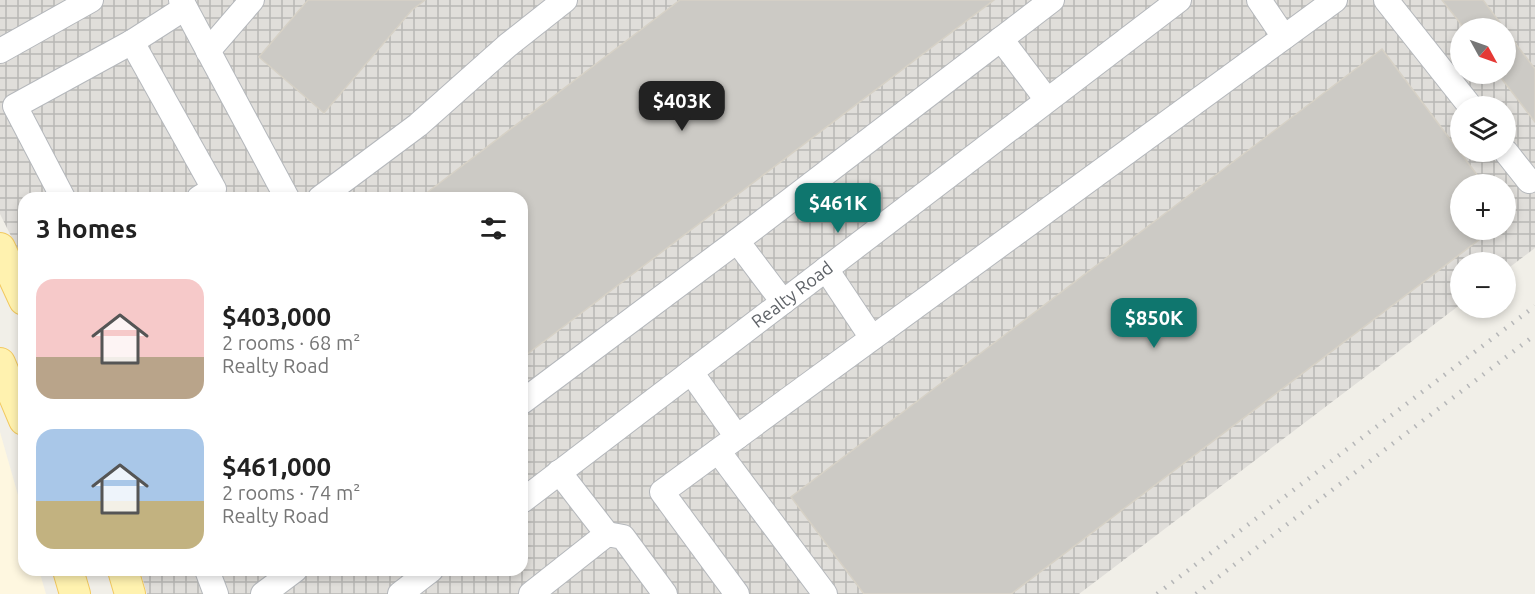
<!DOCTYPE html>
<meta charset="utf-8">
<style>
:root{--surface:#fff;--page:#f6f6f6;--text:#222;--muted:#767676;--accent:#0f766e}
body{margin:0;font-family:Ubuntu,sans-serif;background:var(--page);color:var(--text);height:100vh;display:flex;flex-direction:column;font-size:22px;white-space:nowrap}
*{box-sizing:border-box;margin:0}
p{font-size:20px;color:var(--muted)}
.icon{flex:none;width:33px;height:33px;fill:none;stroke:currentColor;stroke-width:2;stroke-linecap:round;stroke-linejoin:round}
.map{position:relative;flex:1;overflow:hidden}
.details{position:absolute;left:18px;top:192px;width:510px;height:384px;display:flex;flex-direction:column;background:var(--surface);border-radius:18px;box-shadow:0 3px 9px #0003}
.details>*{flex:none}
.needle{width:39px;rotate:130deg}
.controls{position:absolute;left:1450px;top:18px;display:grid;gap:12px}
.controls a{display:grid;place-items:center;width:66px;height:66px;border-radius:50%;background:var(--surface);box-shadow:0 3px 9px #0003;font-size:30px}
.price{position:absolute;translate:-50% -51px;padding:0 14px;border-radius:12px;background:var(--accent);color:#fff;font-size:20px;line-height:39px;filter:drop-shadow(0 2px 3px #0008)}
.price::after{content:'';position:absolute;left:50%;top:36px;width:18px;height:14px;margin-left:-9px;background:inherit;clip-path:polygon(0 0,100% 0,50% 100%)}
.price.on{background:#222;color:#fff}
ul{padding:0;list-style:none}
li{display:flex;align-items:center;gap:18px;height:150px;padding:0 18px}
li span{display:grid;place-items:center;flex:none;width:168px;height:120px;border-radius:18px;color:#555}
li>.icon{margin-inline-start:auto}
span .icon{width:72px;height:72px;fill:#fffc;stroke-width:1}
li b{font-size:26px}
h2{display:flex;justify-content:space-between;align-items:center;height:72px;padding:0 18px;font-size:26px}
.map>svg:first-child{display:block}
.commercial{fill:#fef7e0}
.industrial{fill:url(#industrial-grid);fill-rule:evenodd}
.building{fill:#cccac5;stroke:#d6d1c6;stroke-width:1.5}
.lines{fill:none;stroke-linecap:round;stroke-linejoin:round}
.minor-casing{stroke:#b5b8bc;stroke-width:26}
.major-casing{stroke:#f2c960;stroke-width:32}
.minor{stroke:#fff;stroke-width:24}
.major{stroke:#fff2af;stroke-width:30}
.rail{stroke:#b6b7b8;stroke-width:4.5;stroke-dasharray:1.5 8;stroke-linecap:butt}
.labels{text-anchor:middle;stroke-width:4.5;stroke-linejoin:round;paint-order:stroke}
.street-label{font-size:18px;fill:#5f6368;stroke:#fff}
</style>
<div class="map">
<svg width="1535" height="594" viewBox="0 0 1535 594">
<defs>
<pattern id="industrial-grid" width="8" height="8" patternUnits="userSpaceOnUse" patternTransform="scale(1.5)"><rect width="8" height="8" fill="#e0deda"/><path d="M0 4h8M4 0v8" fill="none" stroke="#b9b8b5"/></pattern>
</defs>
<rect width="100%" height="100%" fill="#f1efe8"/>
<polygon class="commercial" points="0,432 24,516 24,570 39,570 46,594 0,594"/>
<path class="industrial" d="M0,0H1535V248L1506,270V262H1461V304L1079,594H147L140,570H522V198H24V262L0,214ZM1461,28H1506V74H1461ZM1461,106H1506V152H1461ZM1461,184H1506V230H1461Z"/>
<g class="building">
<polygon points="308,0 425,0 412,10 324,113 259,57"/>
<polygon points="680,0 994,0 522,358 522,198 420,198"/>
<polygon points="1442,0 1483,0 1504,28 1464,28"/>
<polygon points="1506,31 1535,69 1535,122 1498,74 1506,74"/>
<polygon points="1382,49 1484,184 1461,184 1461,230 1492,230 1011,594 864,594 791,497"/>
</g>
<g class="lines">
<g class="minor-casing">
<g id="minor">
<polyline points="181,0 287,198"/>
<polyline points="1259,0 1284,37"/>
<polyline points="1386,0 1470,106"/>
<polyline points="1001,39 1047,100"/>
<polyline points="132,42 214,189 199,198"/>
<polyline points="0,51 91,0"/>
<polyline points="208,51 252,0"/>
<polyline points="1506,152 1529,181"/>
<polyline points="63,198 15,106 132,42 185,8"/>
<polyline points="320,198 418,125 508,45 565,0"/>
<polyline points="737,241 783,302"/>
<polyline points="826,269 872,338"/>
<polyline points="691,372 737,437 662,492 737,594"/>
<polyline points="522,402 737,241 1052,0"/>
<polyline points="737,437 1335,0"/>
<polyline points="718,451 825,594"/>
<polyline points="559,472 607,534"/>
<path id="s1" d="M522,501L1179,0"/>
<polyline points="207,570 216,594"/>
<polyline points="263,594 295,570"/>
<polyline points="400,594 431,570"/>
<polyline points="531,594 607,534 623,537 665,594"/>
</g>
</g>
<g class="major-casing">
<g id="major">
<polyline points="0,248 24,300"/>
<polyline points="0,363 24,420"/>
<polyline points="68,570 75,594"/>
<polyline points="123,570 130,594"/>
</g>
</g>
<use href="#minor" class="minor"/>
<use href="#major" class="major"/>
<g class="rail">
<polyline points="1157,594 1535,306"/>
<polyline points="1196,594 1535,335"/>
</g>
</g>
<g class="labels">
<g class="street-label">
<text dy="6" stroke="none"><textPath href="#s1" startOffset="340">Realty Road</textPath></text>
</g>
</g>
</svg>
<div class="controls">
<a><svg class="needle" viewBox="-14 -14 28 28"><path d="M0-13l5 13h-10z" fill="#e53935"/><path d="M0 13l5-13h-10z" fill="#767676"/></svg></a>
<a><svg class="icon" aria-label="layers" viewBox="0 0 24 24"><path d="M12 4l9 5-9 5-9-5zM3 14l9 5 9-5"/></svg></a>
<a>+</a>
<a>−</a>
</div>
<b class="price on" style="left:682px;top:132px">$403K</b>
<b class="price" style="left:838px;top:234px">$461K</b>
<b class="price" style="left:1154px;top:349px">$850K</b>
<section class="details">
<h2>3 homes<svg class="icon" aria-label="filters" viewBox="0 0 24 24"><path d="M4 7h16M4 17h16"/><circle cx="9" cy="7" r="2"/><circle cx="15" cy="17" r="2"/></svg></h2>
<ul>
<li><span style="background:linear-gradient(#f6c9c9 65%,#b9a48a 0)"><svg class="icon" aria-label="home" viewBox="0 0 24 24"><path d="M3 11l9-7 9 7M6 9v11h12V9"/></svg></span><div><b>$403,000</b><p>2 rooms · 68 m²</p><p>Realty Road</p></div></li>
<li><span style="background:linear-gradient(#a9c7e8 60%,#c2b280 0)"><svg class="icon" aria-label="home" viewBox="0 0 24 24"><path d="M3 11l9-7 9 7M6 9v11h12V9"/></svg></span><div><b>$461,000</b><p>2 rooms · 74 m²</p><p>Realty Road</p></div></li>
</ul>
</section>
</div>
